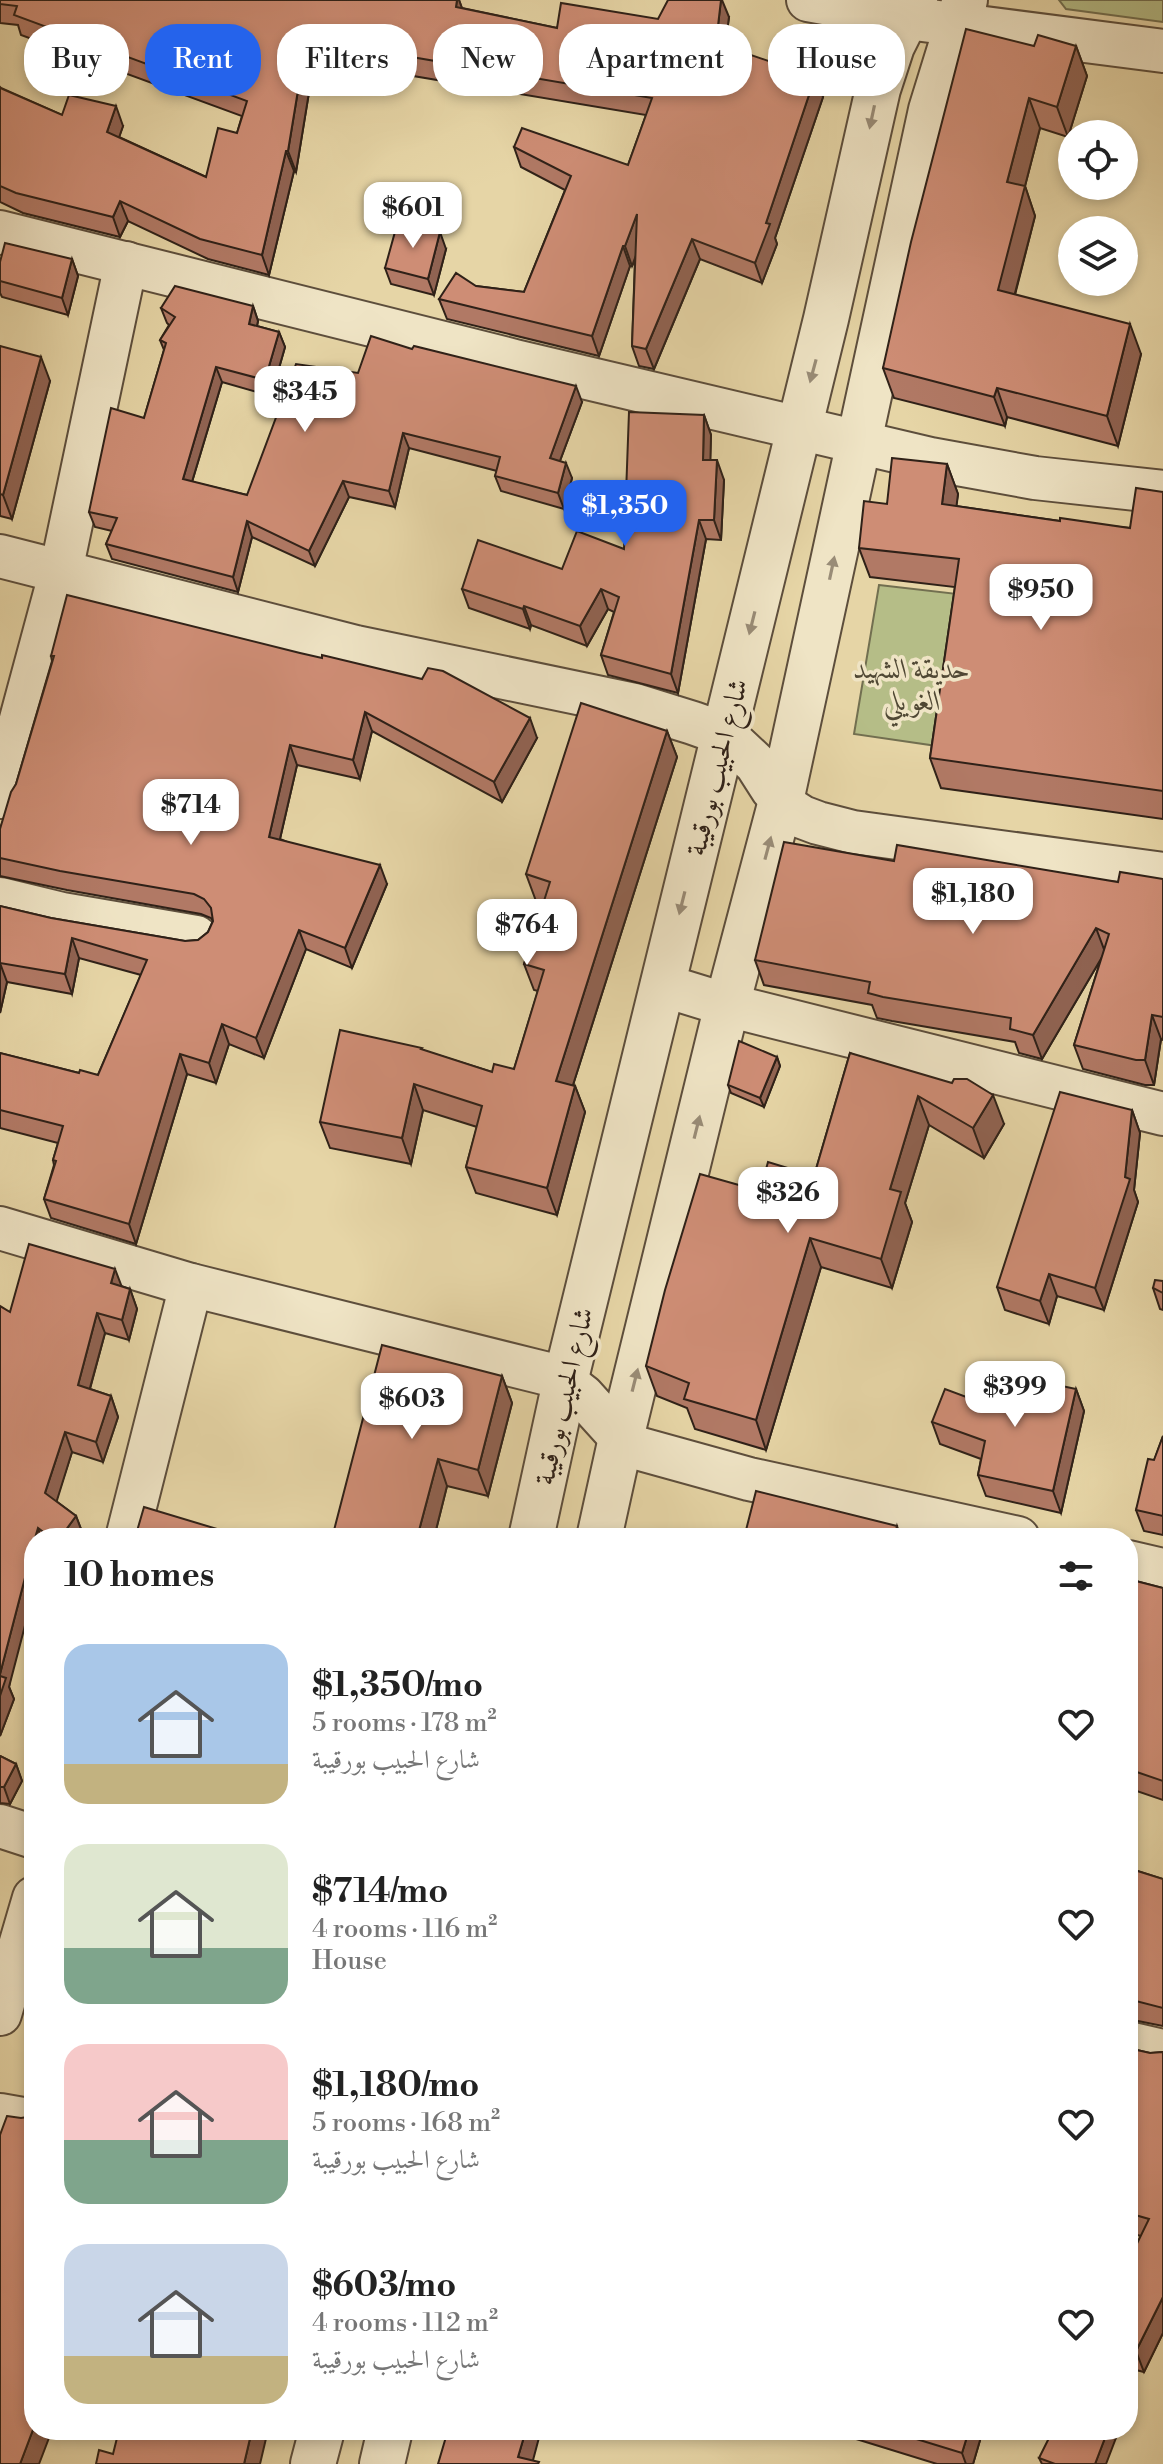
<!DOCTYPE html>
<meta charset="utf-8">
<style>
:root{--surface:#fff;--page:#f2f2f2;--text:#222;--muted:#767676;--accent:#2563eb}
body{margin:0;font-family:"Libre Bodoni",Amiri,serif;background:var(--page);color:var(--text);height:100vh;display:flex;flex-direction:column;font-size:30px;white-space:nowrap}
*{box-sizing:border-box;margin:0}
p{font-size:26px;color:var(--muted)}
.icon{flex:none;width:44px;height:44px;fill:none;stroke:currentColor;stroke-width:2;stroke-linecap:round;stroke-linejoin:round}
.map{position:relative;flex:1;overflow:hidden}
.drawer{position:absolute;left:24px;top:1528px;width:1114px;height:912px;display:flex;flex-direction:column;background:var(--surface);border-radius:32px;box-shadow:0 4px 12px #0003}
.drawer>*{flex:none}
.hud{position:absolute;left:24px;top:24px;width:1116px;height:72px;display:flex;gap:16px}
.buttons{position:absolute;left:1058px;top:120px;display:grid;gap:16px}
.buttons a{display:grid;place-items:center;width:80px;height:80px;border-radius:50%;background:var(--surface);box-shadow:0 4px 12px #0003;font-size:40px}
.price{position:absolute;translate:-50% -68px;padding:0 18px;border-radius:16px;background:#fff;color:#222;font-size:26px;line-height:52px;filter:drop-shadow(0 2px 4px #0008)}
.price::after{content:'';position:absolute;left:50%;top:48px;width:24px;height:18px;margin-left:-12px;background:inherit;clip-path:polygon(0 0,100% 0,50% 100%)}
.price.current{background:var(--accent);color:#fff}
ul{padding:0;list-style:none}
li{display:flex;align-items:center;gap:24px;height:200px;padding:0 40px}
li span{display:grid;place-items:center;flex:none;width:224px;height:160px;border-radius:24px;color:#555}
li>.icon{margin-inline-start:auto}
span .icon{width:96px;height:96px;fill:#fffc;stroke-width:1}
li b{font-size:34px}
h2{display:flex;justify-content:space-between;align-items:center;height:96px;padding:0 40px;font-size:34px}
.pill{padding:0 28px;border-radius:32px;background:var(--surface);box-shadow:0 4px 12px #0003;font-size:28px;line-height:72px}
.pill.current{background:var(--accent);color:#fff}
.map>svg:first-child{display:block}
.green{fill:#b5bd87;stroke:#726f50;stroke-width:2}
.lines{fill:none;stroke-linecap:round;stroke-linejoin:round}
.minor-casing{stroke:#5d4e3c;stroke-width:46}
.tertiary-casing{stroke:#5d4e3c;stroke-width:48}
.minor{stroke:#efe4c5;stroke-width:42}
.tertiary{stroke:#efe4c5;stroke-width:44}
.wall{fill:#b17965;stroke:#2f2118;stroke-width:2}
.shaded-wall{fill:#906352;stroke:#2f2118;stroke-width:2}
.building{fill:#ce8d75;stroke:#2f2118;stroke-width:2}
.oneway{fill:#998c77}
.labels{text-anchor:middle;stroke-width:7;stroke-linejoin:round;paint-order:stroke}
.park-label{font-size:28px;font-style:italic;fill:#504834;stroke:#efe4c5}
.street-label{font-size:28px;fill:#2f2118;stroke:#efe4c5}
</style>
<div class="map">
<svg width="1163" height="2464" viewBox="0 0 1163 2464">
<rect width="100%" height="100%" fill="#e6d5a6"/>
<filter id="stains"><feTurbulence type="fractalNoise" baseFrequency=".0025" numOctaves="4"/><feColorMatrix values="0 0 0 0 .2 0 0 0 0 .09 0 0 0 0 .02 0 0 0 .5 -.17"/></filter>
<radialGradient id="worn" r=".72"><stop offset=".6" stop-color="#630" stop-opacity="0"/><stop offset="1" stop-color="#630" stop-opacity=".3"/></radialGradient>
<g class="green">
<polygon points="1059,0 1163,0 1163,22 1066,9"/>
<polygon points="879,585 975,596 951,748 854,734"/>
</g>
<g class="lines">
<g class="minor-casing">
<g id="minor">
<polyline points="808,0 907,18 1163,51"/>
<polyline points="0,232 515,361 930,459 1035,478 1163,492"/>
<polyline points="0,556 356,647 635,705 693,723 724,734 756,764 772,789 791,810 802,817 818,823 853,832 1163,874"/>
<polyline points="0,797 61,571 126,263"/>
<polyline points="0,899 62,914 196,937"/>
<polyline points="662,985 727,1005 1163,1114"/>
<polyline points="0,1228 191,1285 548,1374 565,1382 583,1396 621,1438 637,1448 749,1479 1018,1538"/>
<polyline points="127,1538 191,1285"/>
<polyline points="1128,1562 1163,1570"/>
<polyline points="0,1826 34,1837"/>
<polyline points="0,2014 34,1898"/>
<polyline points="1128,2043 1163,2051"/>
<polyline points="0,2115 34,2121"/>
</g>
</g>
<g class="tertiary-casing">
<g id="tertiary">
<polyline points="531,1538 565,1382 826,319 878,89 892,46 915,0"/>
<polyline points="599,1538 621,1438 727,1005 781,801 931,110 965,0"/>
<polyline points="313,2464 322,2430"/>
<polyline points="382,2464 390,2430"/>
</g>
</g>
<use href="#minor" class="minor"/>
<use href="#tertiary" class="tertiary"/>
</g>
<g class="wall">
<polygon points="0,0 459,0 462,8 557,28 658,19 729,17 725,46 823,97 775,238 777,244 762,283 700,259 654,369 639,366 632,346 635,259 632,266 630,266 599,356 447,319 439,299 476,286 524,292 565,190 521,167 514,147 628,165 646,115 389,72 383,93 311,80 296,172 294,171 269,275 208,259 128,221 120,237 23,213 0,202 0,87 1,88 62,115 123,126 119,137 206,177 237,133 242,116 21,35 18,25 0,23"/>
<polygon points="1034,46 1076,46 1087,76 1068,137 1040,128 1025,186 1035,216 1015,295 1141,354 1118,446 1007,417 1005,426 894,398 883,368"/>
<polygon points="446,249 434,295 391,284 385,268"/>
<polygon points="72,259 78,276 68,315 2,297 0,293 0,262"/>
<polygon points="253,306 258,321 257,326 279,332 285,347 271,396 222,382 192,482 247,495 358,373 412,349 582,402 560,461 572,478 564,509 501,491 495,476 497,471 409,448 395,507 349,497 315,566 252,537 238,592 112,559 106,544 112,531 95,527 89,512 144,418 164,350 160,340 169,325 167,323 161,308"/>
<polygon points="0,346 50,381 12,519 0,516"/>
<polygon points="704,415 711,435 710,460 724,480 721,540 706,539 678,693 608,675 601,655 614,612 608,609 587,646 531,625 530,629 469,608 462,589 562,569 624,549"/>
<polygon points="947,464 958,494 956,506 1060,521 1130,528 1163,492 1163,819 941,788 930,758 955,587 870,577 859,548 887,504"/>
<polygon points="51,656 537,738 502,802 372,731 360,779 297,765 280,839 387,884 352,968 306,949 264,1058 229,1044 216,1083 187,1074 136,1244 51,1218 44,1199 54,1165 53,1160 58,1143 0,1128 0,1053 79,1073 98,1075 141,975 79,958 72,994 7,982 0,1013 0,906 51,918 185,941 198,940 208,932 213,921 211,918 201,914 67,890 0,876 0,829 16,784 52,661"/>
<polygon points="667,731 677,757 573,1085 575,1086 585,1112 557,1215 476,1193 466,1167 477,1127 423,1110 411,1164 330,1148 320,1122 422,1050 492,1072 514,1069 538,991 534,990 524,964 544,903 536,901 526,874"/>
<polygon points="894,861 1118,882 1163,879 1163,1040 1161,1039 1154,1085 1145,1085 1083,1069 1074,1045 1101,959 1042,1059 1019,1053 1015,1042 892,1021 877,1018 872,1005 764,985 755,960"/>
<polygon points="850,1053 1004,1124 984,1158 929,1125 905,1203 912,1222 892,1288 821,1267 766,1450 695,1429 687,1408 657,1396 646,1366 760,1191 814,1176"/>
<polygon points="777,1057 780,1066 764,1107 731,1093 728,1085"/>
<polygon points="1132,1110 1140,1133 1134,1190 1138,1202 1104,1310 1057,1296 1049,1324 1005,1310 997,1287"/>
<polygon points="1163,1281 1163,1310 1160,1309 1153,1288"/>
<polygon points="121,1286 130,1289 137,1309 129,1340 105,1333 90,1389 111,1396 118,1417 103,1462 72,1452 56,1501 76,1516 84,1537 83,1538 34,1538 9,1687 14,1699 0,1736 10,1312"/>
<polygon points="502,1376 512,1403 488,1496 447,1486 434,1538 332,1538"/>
<polygon points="1076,1389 1084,1411 1061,1513 986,1496 978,1475 981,1459 940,1444 932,1422"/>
<polygon points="1163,1436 1163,1535 1144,1531 1136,1510"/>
<polygon points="1128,1579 1163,1588 1163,1800 1128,1788"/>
<polygon points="0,1756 16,1764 22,1781 10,1804 0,1803"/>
<polygon points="1128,1868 1163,1879 1163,2026 1133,2020 1128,2020"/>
<polygon points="1128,2048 1150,2053 1163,2052 1163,2333 1144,2372 1128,2368 1128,2262 1141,2236 1128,2232"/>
<polygon points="827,2430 983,2430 973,2464 937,2464"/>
<polygon points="1039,2458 1106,2464 1042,2464"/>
</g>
<g class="shaded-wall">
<polygon points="457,0 459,0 465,17 456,7"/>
<polygon points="721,0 722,0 729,17 723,63 716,43"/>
<polygon points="1076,46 1087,76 1068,137 1057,107"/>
<polygon points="382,52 389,72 383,93 376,73"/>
<polygon points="303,60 311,80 296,172 288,151"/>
<polygon points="815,77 823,97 775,238 777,244 762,283 755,263 766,223"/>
<polygon points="1029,98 1040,128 1025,186 1035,216 1008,320 998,290 1007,182"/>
<polygon points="116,106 123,126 114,152 107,132"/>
<polygon points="286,151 294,171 269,275 262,255"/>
<polygon points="120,201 128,221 120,237 113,217"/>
<polygon points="637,214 644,234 632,266 625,246"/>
<polygon points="440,232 446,249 434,295 428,279"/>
<polygon points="692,239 700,259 654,369 646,349"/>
<polygon points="623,246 630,266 599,356 592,336"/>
<polygon points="72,259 78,276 68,315 62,298"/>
<polygon points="253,306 258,321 254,339 249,324"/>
<polygon points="1130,324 1141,354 1118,446 1107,416"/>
<polygon points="279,332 285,347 271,396 265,380"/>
<polygon points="41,357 50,381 12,519 3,495"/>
<polygon points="216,367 222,382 188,495 183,479"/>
<polygon points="576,386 582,402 555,474 550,458"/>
<polygon points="997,388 1007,417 1005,426 994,397"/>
<polygon points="704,415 711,435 710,479 703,460"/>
<polygon points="403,433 409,448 395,507 389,491"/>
<polygon points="717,460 724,480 721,540 714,520"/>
<polygon points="566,463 572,478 564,509 558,493"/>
<polygon points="947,464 958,494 953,534 942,504"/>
<polygon points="343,481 349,497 315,566 309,551"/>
<polygon points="699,520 706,539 678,693 671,674"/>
<polygon points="247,521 252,537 238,592 233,577"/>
<polygon points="601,589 608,609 587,646 580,626"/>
<polygon points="524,606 531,625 530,629 523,609"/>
<polygon points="365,712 372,731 360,779 353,760"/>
<polygon points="530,718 537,738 502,802 494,782"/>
<polygon points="667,731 677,757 566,1107 556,1081"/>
<polygon points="290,745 297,765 276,856 269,837"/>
<polygon points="380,865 387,884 352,968 345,948"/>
<polygon points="1096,928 1105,952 1042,1059 1033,1035"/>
<polygon points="299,930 306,949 264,1058 256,1038"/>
<polygon points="72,938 79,958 72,994 65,974"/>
<polygon points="0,963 7,982 0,1013"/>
<polygon points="1152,1015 1161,1039 1154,1085 1145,1060"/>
<polygon points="222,1024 229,1044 216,1083 209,1063"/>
<polygon points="180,1054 187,1074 136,1244 129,1224"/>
<polygon points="777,1057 780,1066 764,1107 760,1098"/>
<polygon points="414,1084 423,1110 411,1164 402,1138"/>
<polygon points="575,1086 585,1112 557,1215 547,1188"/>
<polygon points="993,1095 1004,1124 984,1158 973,1128"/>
<polygon points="918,1096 929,1125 905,1203 912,1222 892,1288 881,1259 890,1189"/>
<polygon points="1132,1110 1140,1133 1134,1190 1138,1202 1104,1310 1095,1288 1125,1177"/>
<polygon points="810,1238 821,1267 766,1450 756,1420"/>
<polygon points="115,1269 123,1290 111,1283"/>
<polygon points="1049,1274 1057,1296 1049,1324 1040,1301"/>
<polygon points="130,1289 137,1309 129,1340 122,1320"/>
<polygon points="97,1313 105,1333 85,1406 78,1385"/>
<polygon points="502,1376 512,1403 488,1496 478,1470"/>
<polygon points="1076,1389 1084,1411 1061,1513 1053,1491"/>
<polygon points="111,1396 118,1417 103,1462 96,1442"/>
<polygon points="65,1432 72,1452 53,1513 45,1493"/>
<polygon points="438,1459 447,1486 434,1538 417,1538"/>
<polygon points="76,1516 84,1537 83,1538 60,1538"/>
<polygon points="897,1526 901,1538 894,1538"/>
<polygon points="38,1528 41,1538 35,1538"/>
<polygon points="34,1543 34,1591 9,1687 14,1699 0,1736 0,1674"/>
<polygon points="16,1764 22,1781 10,1804 4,1787"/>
<polygon points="1163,2297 1163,2333 1144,2372 1136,2351"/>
<polygon points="34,2427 34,2430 52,2430 39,2464 20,2464"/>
<polygon points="252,2430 268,2430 260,2464 244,2464"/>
<polygon points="526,2430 541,2430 532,2464 518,2457"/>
<polygon points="969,2430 983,2430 973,2464 966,2464 962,2453"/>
<polygon points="1108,2430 1119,2430 1106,2464 1095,2464"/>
</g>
<g class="building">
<polygon points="0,0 457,0 456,7 557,28 561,3 658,19 668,0 721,0 716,43 815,77 766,223 770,224 755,263 692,239 646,349 632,346 637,214 625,246 623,246 592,336 439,299 456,273 476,286 524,292 571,176 514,147 522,128 628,165 652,98 382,52 376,73 303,60 288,151 286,151 262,255 200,239 120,201 113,217 16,193 0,186 0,88 62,115 69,95 116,106 107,132 206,177 218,128 237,133 247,101 14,15 17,6 0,4"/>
<polygon points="966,29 1034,46 1038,35 1076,46 1057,107 1029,98 1007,182 1025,186 998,290 1130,324 1107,416 997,388 994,397 883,368 911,242"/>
<polygon points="398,221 440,232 428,279 385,268"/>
<polygon points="5,243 72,259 62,298 0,281 0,262"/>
<polygon points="175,286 253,306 249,324 279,332 265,380 216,367 183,479 247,495 296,364 358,373 371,336 412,349 414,346 576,386 550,458 566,463 558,493 495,476 500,457 403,433 389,491 343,481 309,551 247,521 233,577 106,544 117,518 89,512 111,408 144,418 166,343 160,340 175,317 161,308"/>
<polygon points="0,346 41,357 3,495 0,494"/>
<polygon points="629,412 704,415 703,460 717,460 714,520 699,520 671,674 601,655 619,597 601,589 580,626 524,606 523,609 462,589 478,540 562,569 577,531 624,549"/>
<polygon points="892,458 947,464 942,504 1060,521 1060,518 1130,528 1136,488 1163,492 1163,791 930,758 959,559 859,548 864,501 887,504"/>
<polygon points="67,595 300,653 322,658 322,655 422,679 428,668 443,671 530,718 494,782 365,712 353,760 290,745 269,837 380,865 345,948 299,930 256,1038 222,1024 209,1063 180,1054 129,1224 44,1199 56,1161 53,1160 63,1126 0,1110 0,1053 79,1073 80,1070 98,1075 147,960 72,938 65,974 0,963 0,964 0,906 51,918 185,941 198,940 208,932 213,921 211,908 204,899 194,894 60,871 0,858 0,829 11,792 16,784 54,656 51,656"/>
<polygon points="581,703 667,731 556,1081 575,1086 547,1188 466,1167 482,1106 414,1084 402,1138 320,1122 340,1030 422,1048 421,1049 492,1072 494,1064 514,1069 544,970 524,964 550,882 526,874"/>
<polygon points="784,842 894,861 897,845 1118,882 1120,872 1163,879 1163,1017 1152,1015 1145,1060 1136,1060 1074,1045 1109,934 1096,928 1033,1035 1010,1029 1011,1018 883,997 868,993 870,982 755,960"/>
<polygon points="739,1041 777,1057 760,1098 728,1085"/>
<polygon points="850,1053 952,1083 954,1079 967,1079 993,1095 973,1128 918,1096 890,1189 901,1192 881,1259 810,1238 756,1420 684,1399 689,1383 646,1366 665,1290 700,1174 760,1191 768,1162 814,1176"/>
<polygon points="1060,1092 1132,1110 1125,1177 1130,1179 1095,1288 1049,1274 1040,1301 997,1287"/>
<polygon points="29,1244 115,1269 111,1283 130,1289 122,1320 97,1313 78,1385 111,1396 96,1442 65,1432 45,1493 76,1516 60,1538 51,1538 38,1528 35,1538 34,1538 34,1543 0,1674 0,1306 10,1312"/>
<polygon points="1155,1280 1163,1281 1163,1293 1153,1288"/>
<polygon points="382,1345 502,1376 478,1470 438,1459 417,1538 332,1538"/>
<polygon points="1001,1373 1076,1389 1053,1491 978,1475 985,1441 932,1422 945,1389 993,1407"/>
<polygon points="1163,1436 1163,1516 1136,1510 1148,1459 1154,1460"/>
<polygon points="756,1491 897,1526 894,1538 744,1538"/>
<polygon points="144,1507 247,1538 135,1538"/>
<polygon points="1128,1579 1163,1588 1163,1781 1128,1769"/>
<polygon points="0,1676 6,1678 0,1696"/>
<polygon points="0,1756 16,1764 4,1787 0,1787"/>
<polygon points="1128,1868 1163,1879 1163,2008 1128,1999"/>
<polygon points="1128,2048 1150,2053 1163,2052 1163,2297 1136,2351 1128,2349 1128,2262 1149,2219 1128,2213"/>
<polygon points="7,2116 21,2118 34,2116 34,2427 20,2464 0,2464 0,2135"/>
<polygon points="119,2430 252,2430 244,2464 96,2464 99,2450 113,2454"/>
<polygon points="448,2430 461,2430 480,2435 481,2430 526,2430 518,2457 539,2462 538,2464 438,2464"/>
<polygon points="887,2430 969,2430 962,2453"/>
<polygon points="1053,2430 1108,2430 1095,2464 1055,2464 1039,2458"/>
</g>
<defs><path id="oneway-solid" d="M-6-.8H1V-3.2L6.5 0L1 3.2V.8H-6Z" transform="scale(2)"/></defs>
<g class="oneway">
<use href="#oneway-solid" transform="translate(872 117) rotate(102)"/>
<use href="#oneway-solid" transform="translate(813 371) rotate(105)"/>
<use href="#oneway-solid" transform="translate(832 568) rotate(-78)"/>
<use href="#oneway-solid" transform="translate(752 623) rotate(104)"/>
<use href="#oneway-solid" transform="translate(768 848) rotate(-75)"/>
<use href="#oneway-solid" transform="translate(682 903) rotate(104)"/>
<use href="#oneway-solid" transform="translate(697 1127) rotate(-76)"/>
<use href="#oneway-solid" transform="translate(635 1380) rotate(-76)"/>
</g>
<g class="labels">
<g class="park-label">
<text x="912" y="678">حديقة الشهيد<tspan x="912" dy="32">الغويلي</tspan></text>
</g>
<g class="street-label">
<text transform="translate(716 767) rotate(-76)" y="10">شارع الحبيب بورقيبة</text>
<text transform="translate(563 1396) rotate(-77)" y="10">شارع الحبيب بورقيبة</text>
</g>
</g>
<rect width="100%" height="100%" filter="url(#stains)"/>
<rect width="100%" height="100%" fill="url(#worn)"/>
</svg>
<div class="buttons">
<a><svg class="icon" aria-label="locate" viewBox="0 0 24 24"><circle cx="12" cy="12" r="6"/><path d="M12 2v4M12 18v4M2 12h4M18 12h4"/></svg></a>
<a><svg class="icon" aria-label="layers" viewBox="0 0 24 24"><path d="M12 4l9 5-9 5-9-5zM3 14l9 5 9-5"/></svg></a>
</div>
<b class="price" style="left:413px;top:250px">$601</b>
<b class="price" style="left:305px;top:434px">$345</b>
<b class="price current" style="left:625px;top:548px">$1,350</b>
<b class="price" style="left:1041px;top:632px">$950</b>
<b class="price" style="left:191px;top:847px">$714</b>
<b class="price" style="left:973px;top:936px">$1,180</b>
<b class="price" style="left:527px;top:967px">$764</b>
<b class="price" style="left:788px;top:1235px">$326</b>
<b class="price" style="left:1015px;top:1429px">$399</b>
<b class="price" style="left:412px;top:1441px">$603</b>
<div class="hud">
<a class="pill">Buy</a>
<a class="pill current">Rent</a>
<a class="pill">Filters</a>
<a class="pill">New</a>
<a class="pill">Apartment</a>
<a class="pill">House</a>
</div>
<section class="drawer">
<h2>10 homes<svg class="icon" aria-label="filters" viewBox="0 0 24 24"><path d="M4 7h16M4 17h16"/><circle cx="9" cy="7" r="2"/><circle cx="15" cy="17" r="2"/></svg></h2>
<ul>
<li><span style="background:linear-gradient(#a9c7e8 75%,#c2b280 0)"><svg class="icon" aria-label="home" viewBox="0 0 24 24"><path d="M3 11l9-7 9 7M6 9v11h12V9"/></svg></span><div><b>$1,350/mo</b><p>5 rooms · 178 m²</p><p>شارع الحبيب بورقيبة</p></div><svg class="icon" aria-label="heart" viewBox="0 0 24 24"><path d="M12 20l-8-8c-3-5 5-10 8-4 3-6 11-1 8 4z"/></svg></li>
<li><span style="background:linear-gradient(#dfe7d0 65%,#7fa58c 0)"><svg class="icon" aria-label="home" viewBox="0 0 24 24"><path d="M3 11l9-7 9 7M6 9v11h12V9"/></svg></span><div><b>$714/mo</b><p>4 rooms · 116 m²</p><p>House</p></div><svg class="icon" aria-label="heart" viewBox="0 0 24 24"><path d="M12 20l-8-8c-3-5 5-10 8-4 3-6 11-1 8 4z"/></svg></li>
<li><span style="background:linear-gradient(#f6c9c9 60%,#7fa58c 0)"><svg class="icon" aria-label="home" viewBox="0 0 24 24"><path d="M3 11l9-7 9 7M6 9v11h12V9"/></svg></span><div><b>$1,180/mo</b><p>5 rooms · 168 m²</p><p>شارع الحبيب بورقيبة</p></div><svg class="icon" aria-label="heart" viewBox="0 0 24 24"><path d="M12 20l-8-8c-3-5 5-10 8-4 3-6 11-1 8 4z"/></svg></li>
<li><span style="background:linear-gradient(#c9d6e8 70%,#c2b280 0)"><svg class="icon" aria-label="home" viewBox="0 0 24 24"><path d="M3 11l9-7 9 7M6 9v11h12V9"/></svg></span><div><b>$603/mo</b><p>4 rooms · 112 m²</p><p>شارع الحبيب بورقيبة</p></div><svg class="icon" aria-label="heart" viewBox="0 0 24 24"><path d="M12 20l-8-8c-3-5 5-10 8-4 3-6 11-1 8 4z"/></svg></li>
</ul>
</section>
</div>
